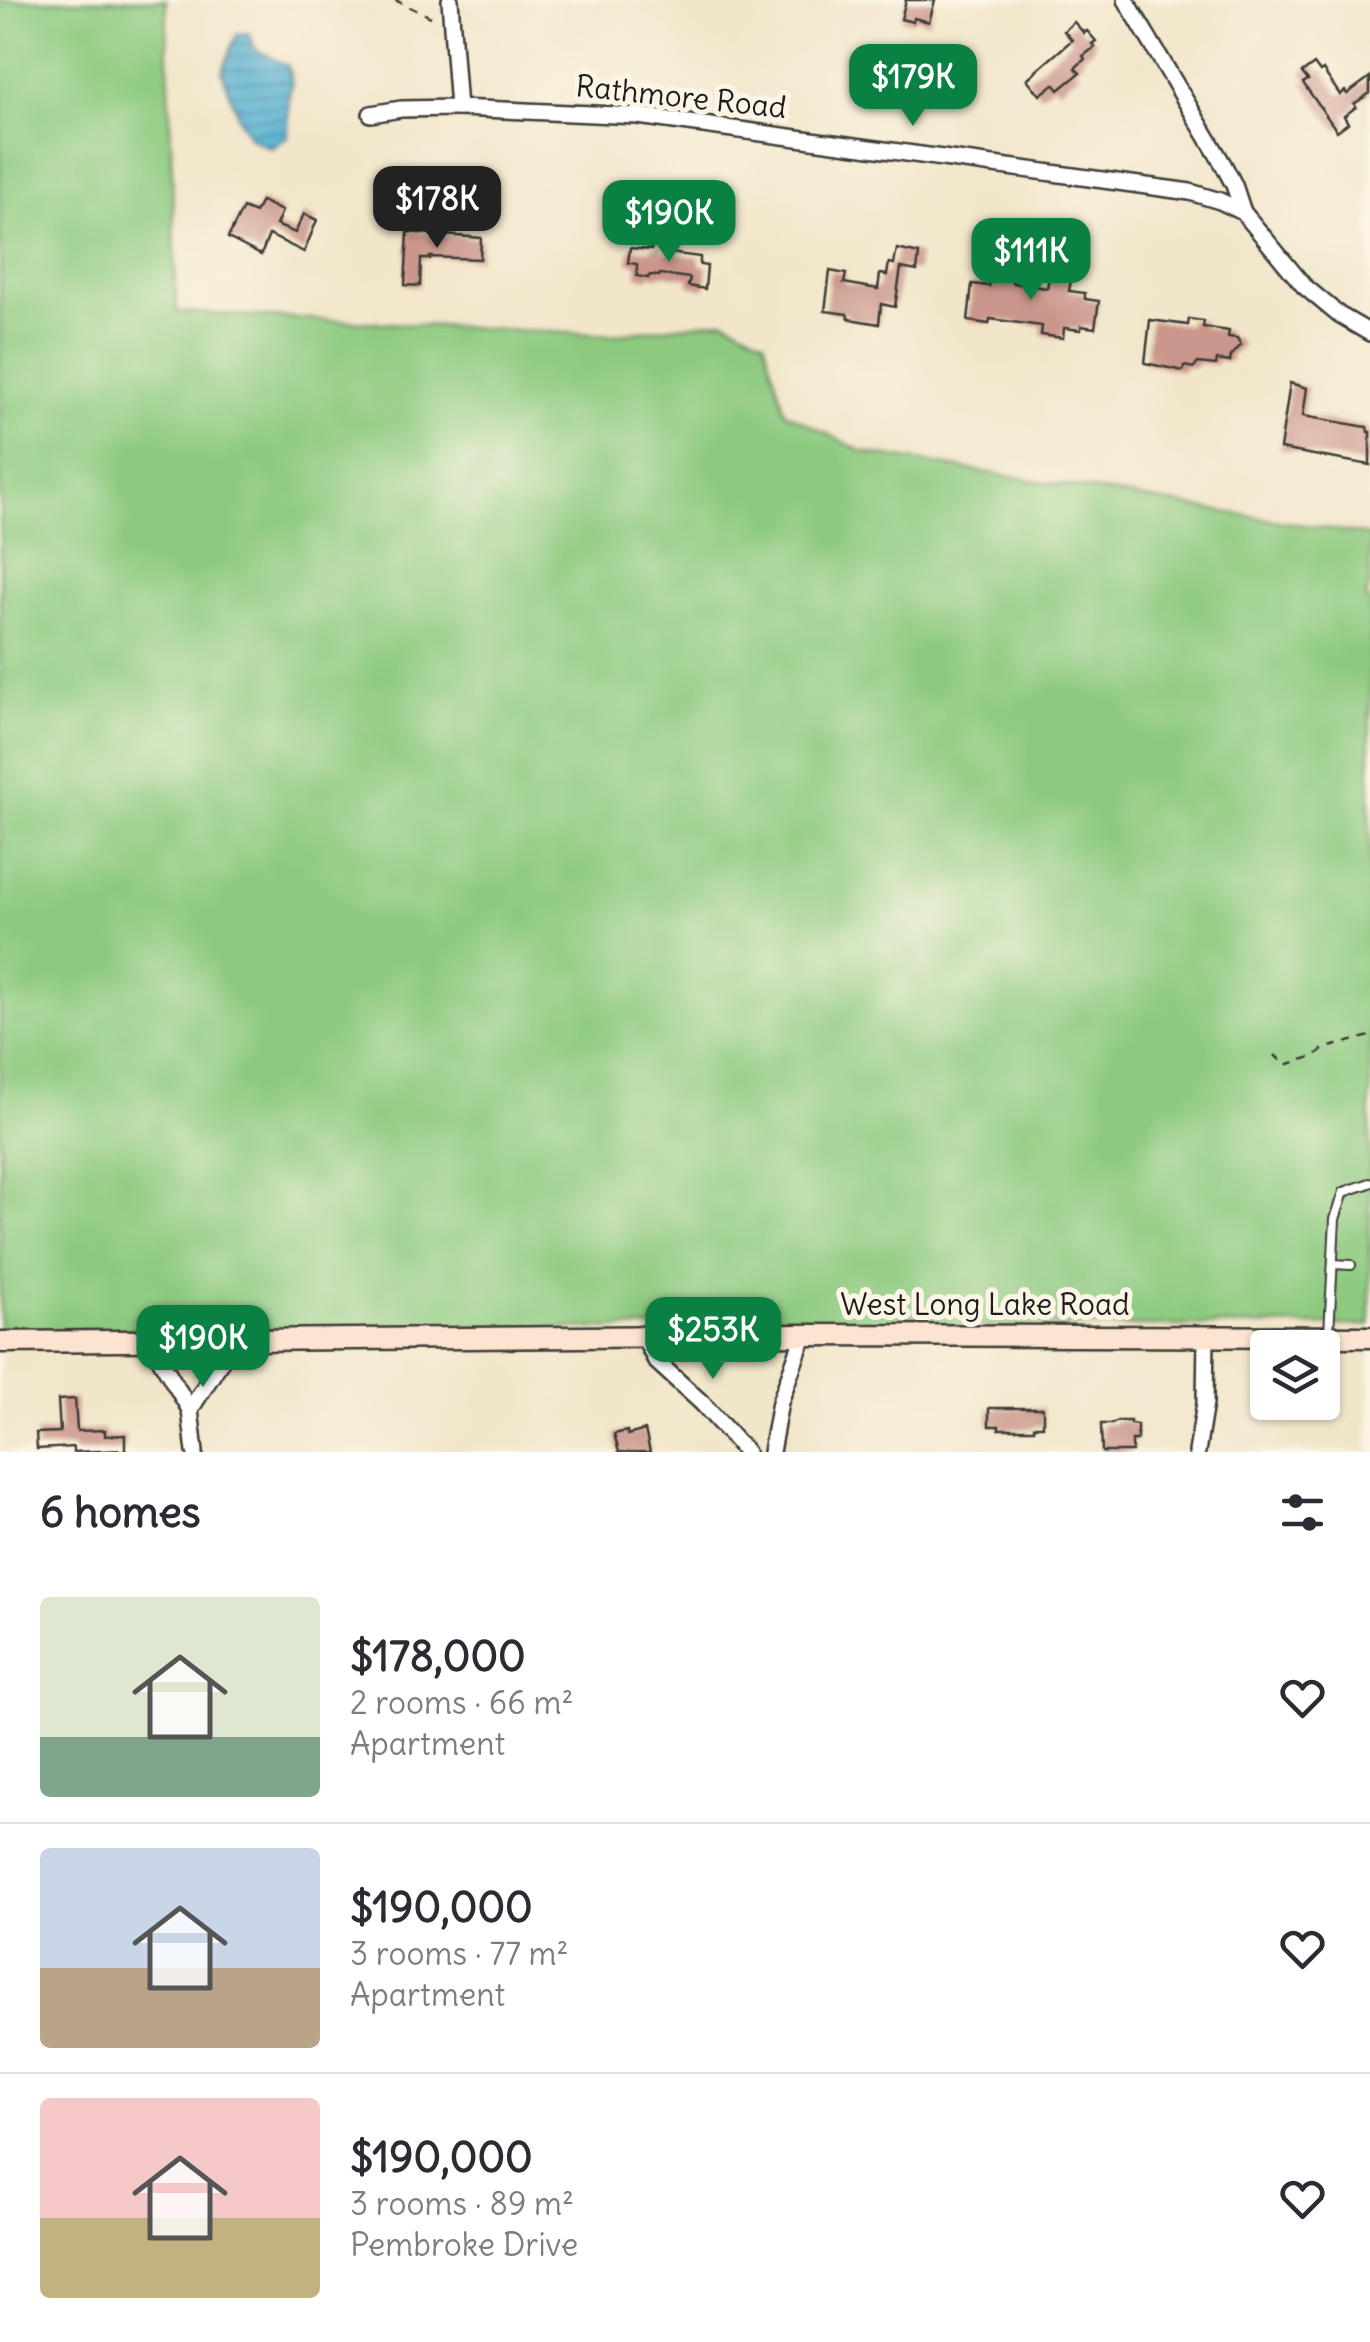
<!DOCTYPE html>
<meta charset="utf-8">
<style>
:root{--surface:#fff;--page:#f7f7f7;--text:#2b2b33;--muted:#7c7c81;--line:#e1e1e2;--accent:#0b8043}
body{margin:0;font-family:Delius,sans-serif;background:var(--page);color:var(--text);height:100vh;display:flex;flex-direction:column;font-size:38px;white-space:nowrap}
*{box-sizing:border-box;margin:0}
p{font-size:32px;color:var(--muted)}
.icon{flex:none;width:55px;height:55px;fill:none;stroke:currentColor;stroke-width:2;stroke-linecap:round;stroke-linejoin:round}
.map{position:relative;height:1452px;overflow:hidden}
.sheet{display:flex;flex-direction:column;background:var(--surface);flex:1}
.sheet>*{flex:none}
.tools{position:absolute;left:1250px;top:1330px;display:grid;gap:20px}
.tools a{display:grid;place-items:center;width:90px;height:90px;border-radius:10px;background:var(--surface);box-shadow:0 2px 8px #0004;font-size:50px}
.price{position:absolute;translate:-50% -85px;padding:0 22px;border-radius:20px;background:var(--accent);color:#fff;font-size:32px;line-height:65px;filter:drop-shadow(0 2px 5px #0008)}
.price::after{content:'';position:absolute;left:50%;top:60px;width:30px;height:22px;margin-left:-15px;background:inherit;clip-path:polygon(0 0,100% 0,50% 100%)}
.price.selected{background:#222;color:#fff}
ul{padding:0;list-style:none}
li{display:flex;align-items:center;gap:30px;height:250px;padding:0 40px}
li+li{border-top:2px solid var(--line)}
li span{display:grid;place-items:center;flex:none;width:280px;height:200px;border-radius:10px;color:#555}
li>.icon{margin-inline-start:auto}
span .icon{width:120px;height:120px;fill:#fffc;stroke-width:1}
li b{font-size:42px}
h2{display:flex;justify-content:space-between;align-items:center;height:120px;padding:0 40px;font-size:42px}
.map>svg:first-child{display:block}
.green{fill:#8dca80;stroke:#54734e;stroke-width:2.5}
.water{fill:url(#water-rules);stroke:#386677;stroke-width:2.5}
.building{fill:#cb968b}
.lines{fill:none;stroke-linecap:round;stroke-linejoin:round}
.lane-casing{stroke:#3c3a36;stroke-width:12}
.street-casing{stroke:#3c3a36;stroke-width:20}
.secondary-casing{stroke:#3c3a36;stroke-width:25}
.path{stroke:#3c3a36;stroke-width:2.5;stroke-dasharray:8 8;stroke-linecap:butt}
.lane{stroke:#fff;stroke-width:8}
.street{stroke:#fff;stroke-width:15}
.secondary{stroke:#fde4d1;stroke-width:20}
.labels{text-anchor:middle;stroke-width:10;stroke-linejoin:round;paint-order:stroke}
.street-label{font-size:30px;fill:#1c1c1c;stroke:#fcf5e5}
</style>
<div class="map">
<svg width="1370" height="1452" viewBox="0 0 1370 1452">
<defs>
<pattern id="water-rules" width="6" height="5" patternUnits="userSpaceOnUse" patternTransform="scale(2.5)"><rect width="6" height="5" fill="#54b1d2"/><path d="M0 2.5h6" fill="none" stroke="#458faa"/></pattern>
</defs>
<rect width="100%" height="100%" fill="#fcf5e5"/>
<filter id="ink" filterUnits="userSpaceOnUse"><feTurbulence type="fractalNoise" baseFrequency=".01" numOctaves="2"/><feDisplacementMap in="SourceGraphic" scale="20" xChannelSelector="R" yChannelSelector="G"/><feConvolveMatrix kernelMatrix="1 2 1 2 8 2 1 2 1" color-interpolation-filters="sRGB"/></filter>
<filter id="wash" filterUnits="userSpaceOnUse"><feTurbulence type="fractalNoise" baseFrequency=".0048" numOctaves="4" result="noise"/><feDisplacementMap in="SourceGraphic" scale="40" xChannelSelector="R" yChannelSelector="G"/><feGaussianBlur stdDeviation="2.25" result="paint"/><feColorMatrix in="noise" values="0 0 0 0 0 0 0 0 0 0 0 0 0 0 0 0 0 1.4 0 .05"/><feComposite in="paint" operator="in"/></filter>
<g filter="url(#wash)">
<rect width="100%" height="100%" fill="#f2e6ca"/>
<polygon class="green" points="0,0 166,0 177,312 610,335 725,320 764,340 785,412 863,452 1370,536 1370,583 1365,598 1370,602 1370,1325 0,1331"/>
<polygon class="water" points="250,33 254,48 288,66 292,85 289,94 288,136 271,148 250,138 238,116 222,72 237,34"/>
<g id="blocks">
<g class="building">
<polygon points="906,0 935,0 929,22 914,18 913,22 901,19"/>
<polygon points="1074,22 1084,33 1087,31 1096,41 1092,44 1095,47 1083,56 1085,59 1075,68 1080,73 1059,90 1054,84 1040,95 1027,79 1072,40 1064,31"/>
<polygon points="1314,64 1320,72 1323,70 1340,95 1345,91 1347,94 1370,77 1370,93 1354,104 1356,107 1344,116 1348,123 1337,131 1303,83 1308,80 1302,73"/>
<polygon points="261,201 282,211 276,225 295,233 304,214 317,220 304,252 269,235 261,255 228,238 243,208 255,213"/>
<polygon points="408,232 481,238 480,259 430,257 430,259 421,259 420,286 405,285"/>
<polygon points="652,246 662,247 662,252 700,257 700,265 707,266 705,289 688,286 690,278 660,274 659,276 650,275 648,278 637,276 637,264 628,263 630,248 651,250"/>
<polygon points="897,249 919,254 917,271 901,268 895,307 881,304 879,324 849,319 847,314 825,311 830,271 846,274 844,283 878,289 880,274 887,275 889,263 894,264"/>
<polygon points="993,261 1014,264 1012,283 1047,288 1049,277 1071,280 1069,291 1085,293 1085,299 1099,301 1095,328 1081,326 1081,330 1064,328 1063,338 1041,335 1042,326 990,319 989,324 968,321 972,284 989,286"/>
<polygon points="1189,319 1204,321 1203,327 1229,331 1228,337 1237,338 1241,345 1231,356 1230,362 1217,360 1216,365 1198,363 1194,368 1184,366 1183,371 1145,363 1150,320 1188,325"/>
<polygon points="1290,383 1307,388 1303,416 1367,427 1368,432 1370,432 1370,465 1280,449"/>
<polygon points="75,1399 77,1431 105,1430 105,1436 125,1435 125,1450 73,1452 73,1447 37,1449 36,1433 60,1432 58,1400"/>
<polygon points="989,1408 1043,1408 1043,1426 1034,1426 1034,1429 999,1429 999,1426 989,1426"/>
<polygon points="1117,1421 1130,1421 1130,1424 1137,1425 1137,1440 1132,1440 1132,1452 1102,1452 1101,1424 1112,1424"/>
<polygon points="645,1430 650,1452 619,1452 614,1434 627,1431 628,1435"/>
</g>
</g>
</g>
<g filter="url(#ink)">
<use href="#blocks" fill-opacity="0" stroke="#3c3a36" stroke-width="2.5"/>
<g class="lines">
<g class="lane-casing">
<g id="lane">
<polyline points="1333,1264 1351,1265"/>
<polyline points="1329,1333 1335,1219 1344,1192 1370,1183"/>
</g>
</g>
<g class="street-casing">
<g id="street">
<polyline points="450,0 458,108 638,116 1190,192 1220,201 1243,212 1304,286 1339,315 1370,333"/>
<polyline points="1126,0 1223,164 1234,185 1243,212"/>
<polyline points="371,114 401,109 458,108"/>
<polyline points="643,1335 656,1361 702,1403 746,1452"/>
<polyline points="154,1340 160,1359 190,1410 195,1452"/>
<polyline points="190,1410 223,1358 231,1339"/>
<polyline points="771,1452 780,1402 804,1335"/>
<polyline points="1197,1452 1205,1403 1206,1336"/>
</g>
</g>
<g class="secondary-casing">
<polyline id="secondary" points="0,1342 804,1335 1370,1337"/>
</g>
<g class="path">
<polyline points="395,0 435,19"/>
<polyline points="1275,1055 1285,1065 1315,1056 1323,1049 1370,1036"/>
</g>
<use href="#lane" class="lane"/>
<use href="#street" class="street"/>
<use href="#secondary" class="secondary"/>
</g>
</g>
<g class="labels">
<g class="street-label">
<text transform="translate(681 97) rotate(6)" y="10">Rathmore Road</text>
<text x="985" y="1315">West Long Lake Road</text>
</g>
</g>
</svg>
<div class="tools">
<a><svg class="icon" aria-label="layers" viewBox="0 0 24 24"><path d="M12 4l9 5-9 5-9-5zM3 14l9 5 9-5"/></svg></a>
</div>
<b class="price" style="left:913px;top:129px">$179K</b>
<b class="price selected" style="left:437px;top:251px">$178K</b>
<b class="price" style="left:669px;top:265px">$190K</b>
<b class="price" style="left:1031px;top:303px">$111K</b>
<b class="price" style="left:713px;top:1382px">$253K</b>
<b class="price" style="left:203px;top:1390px">$190K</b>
</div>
<section class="sheet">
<h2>6 homes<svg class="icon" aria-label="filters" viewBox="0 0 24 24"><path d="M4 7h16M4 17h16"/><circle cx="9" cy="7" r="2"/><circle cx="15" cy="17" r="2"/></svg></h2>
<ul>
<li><span style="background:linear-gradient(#dfe7d0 70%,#7fa58c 0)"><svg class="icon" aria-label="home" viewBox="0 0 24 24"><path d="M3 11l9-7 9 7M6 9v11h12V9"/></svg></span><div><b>$178,000</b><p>2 rooms · 66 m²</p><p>Apartment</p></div><svg class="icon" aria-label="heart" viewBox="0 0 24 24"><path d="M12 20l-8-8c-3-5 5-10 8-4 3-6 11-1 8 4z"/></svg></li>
<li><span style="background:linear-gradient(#c9d6e8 60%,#b9a48a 0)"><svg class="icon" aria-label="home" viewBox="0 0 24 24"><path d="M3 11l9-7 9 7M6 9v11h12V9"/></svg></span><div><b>$190,000</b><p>3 rooms · 77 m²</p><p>Apartment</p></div><svg class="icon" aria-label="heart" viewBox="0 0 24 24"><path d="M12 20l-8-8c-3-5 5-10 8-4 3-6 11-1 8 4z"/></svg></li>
<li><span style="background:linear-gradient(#f6c9c9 60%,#c2b280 0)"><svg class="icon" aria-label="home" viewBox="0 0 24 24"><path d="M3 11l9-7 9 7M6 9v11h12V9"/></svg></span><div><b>$190,000</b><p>3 rooms · 89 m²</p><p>Pembroke Drive</p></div><svg class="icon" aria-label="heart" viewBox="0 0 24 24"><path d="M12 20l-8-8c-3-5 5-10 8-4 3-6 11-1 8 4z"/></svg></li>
</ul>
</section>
